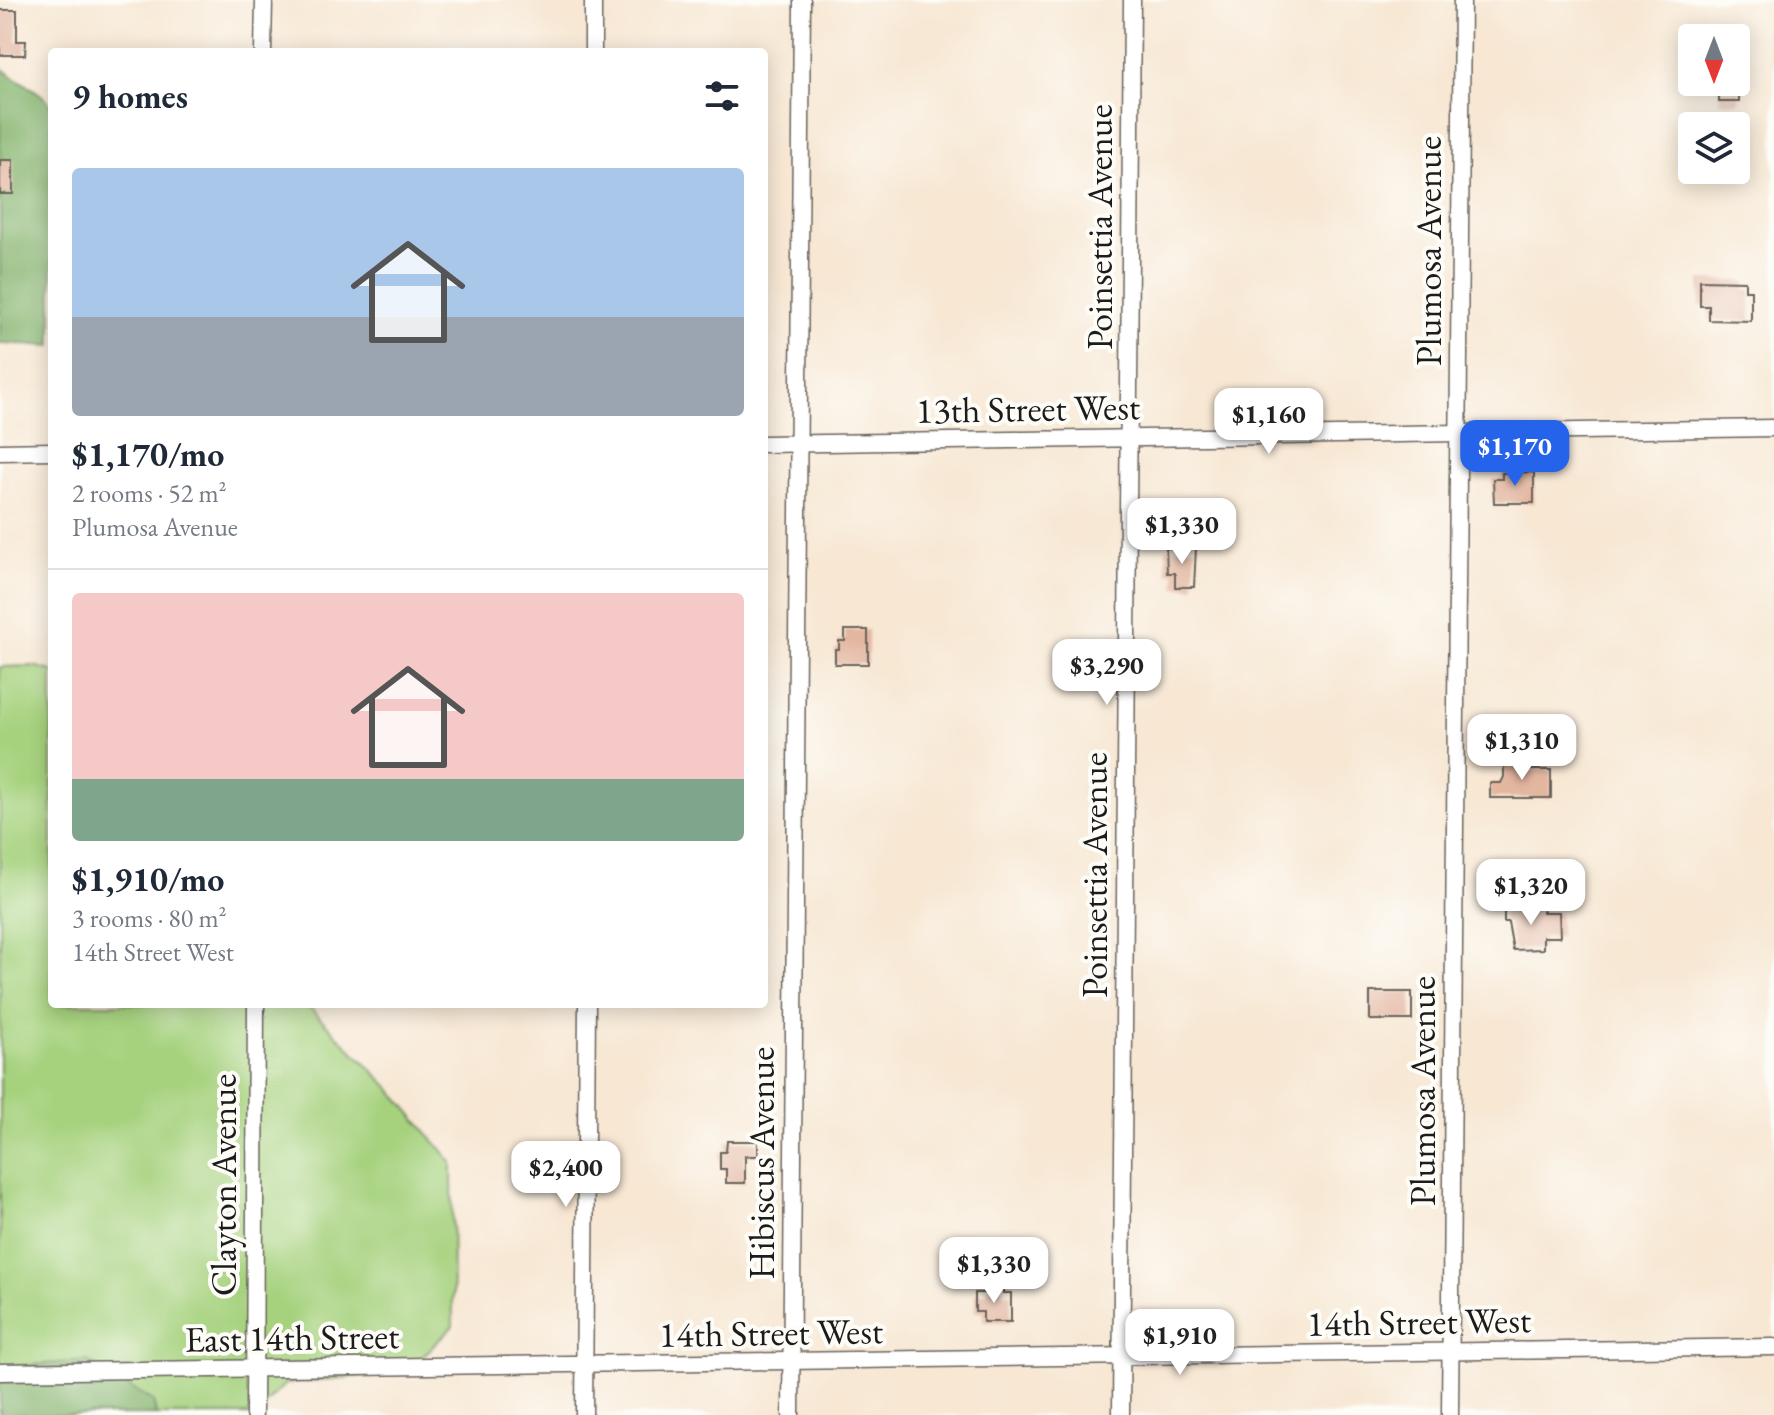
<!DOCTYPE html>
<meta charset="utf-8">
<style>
:root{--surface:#fff;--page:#f6f6f7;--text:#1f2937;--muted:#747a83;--line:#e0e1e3;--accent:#2563eb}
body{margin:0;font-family:"EB Garamond",serif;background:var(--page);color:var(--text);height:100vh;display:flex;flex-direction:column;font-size:30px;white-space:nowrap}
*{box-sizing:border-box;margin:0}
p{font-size:26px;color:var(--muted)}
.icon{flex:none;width:44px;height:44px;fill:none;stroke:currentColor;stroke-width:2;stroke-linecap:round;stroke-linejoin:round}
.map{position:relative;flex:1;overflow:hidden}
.side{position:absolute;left:48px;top:48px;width:720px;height:960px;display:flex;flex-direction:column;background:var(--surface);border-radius:8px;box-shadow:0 4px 20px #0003}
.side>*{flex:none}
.needle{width:52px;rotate:180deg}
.fabs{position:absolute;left:1678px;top:24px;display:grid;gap:16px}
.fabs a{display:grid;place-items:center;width:72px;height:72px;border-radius:8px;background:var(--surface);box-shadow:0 4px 20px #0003;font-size:40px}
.price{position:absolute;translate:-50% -68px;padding:0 18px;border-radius:16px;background:#fff;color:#222;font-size:26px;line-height:52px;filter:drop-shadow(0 2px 4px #0008)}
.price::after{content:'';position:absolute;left:50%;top:48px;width:24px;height:18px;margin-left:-12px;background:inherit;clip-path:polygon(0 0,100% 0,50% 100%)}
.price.on{background:var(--accent);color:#fff}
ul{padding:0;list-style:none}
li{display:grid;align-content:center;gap:16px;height:424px;padding:0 24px}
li+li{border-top:2px solid var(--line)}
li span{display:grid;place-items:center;height:248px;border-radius:8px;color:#555}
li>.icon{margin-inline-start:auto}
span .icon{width:144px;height:144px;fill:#fffc;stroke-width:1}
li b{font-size:34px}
h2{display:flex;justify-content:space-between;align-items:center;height:96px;padding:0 24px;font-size:34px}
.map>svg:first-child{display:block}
.green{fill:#a6d27e;stroke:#61774d;stroke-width:2}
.forest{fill:#84b46d;stroke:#506844;stroke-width:2}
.building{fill:#e3b6a0}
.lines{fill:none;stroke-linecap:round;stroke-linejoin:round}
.street-casing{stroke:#69635c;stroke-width:19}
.street{stroke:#fff;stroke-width:16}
.labels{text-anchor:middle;stroke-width:8;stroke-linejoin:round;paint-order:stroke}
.street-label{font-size:36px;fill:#1c1c1c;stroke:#fdfcf7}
</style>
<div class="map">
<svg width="1774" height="1415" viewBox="0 0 1774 1415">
<rect width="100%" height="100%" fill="#fdfcf7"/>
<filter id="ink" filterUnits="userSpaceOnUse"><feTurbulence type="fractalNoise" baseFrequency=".0125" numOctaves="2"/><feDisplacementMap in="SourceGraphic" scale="16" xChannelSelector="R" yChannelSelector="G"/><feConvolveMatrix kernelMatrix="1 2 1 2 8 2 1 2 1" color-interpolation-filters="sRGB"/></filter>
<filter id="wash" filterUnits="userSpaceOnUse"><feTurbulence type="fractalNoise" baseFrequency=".006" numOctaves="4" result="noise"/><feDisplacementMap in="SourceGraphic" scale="32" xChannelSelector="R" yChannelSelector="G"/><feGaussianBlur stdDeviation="1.8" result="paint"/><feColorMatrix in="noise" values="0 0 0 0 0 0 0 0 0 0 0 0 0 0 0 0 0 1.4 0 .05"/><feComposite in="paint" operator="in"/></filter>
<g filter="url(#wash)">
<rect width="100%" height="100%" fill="#f7e7d3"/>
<polygon class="green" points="34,666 52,671 52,1004 306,1004 390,1088 452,1162 453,1326 408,1371 285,1384 254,1415 156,1415 153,1401 0,1367 0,667"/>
<g class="forest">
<path d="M0,67C15,81 43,90 52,107V346L0,343Z"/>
<polygon points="87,1361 153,1401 156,1415 0,1415 0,1367"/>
</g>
<g id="blocks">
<g class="building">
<polygon points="0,10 17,10 17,41 26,41 25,55 0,55"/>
<rect x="1719" y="82" width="20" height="20"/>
<rect x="0" y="160" width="13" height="34"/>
<polygon points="1700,280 1745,281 1745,290 1751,290 1751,321 1709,320 1709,306 1700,306"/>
<polygon points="1534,472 1534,503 1494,503 1493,479 1502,479 1502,473"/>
<polygon points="1166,548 1196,548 1194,587 1175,587 1175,573 1167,573"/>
<polygon points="845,630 868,630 868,664 835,664 835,649 839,649 839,641 845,641"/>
<polygon points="1504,759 1527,759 1527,770 1551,770 1551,798 1490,798 1490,783 1501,783 1504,777"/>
<polygon points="1543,907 1543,912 1559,912 1560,937 1543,937 1543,949 1513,950 1508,922 1504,922 1504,908"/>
<rect x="1370" y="992" width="42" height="28"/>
<polygon points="727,1141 758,1141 758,1156 745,1156 745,1183 726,1183 726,1169 720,1169 720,1152 726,1152"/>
<polygon points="987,1288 1003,1288 1003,1293 1011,1293 1011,1322 983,1322 983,1312 975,1312 975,1293 987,1293"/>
</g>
</g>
</g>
<g filter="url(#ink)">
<use href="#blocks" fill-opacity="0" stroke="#69635c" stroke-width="2"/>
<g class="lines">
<g class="street-casing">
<g id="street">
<polyline points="263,52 264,0"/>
<polyline points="593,52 593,0"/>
<polyline points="764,444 1774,428"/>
<polyline points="0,452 52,451"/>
<polyline points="0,1372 1774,1347"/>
<polyline points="254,1415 256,1004"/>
<polyline points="584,1415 587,1004"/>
<polyline points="791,1415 802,0"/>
<polyline points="1121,1415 1132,0"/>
<polyline points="1450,1415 1462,0"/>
</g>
</g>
<use href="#street" class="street"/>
</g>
</g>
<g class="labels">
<g class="street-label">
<text transform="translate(1099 227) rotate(-90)" y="13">Poinsettia Avenue</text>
<text transform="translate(1428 251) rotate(-90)" y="13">Plumosa Avenue</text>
<text transform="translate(1028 408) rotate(-1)" y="13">13th Street West</text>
<text transform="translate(1094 875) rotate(-90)" y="13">Poinsettia Avenue</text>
<text transform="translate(1422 1091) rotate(-90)" y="13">Plumosa Avenue</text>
<text transform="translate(761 1163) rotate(-90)" y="13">Hibiscus Avenue</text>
<text transform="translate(223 1185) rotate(-90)" y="13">Clayton Avenue</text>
<text transform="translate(1419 1321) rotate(-1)" y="13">14th Street West</text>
<text transform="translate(771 1332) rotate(-1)" y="13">14th Street West</text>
<text transform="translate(292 1337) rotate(-1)" y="13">East 14th Street</text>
</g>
</g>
</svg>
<div class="fabs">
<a><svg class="needle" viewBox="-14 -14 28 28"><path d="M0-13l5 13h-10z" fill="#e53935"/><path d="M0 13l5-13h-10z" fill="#747a83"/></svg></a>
<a><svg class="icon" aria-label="layers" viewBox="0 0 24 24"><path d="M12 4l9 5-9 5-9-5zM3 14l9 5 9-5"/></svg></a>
</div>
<b class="price" style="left:1269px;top:456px">$1,160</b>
<b class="price on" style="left:1515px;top:488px">$1,170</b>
<b class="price" style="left:1182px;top:566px">$1,330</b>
<b class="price" style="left:1107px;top:707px">$3,290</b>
<b class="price" style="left:1522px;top:782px">$1,310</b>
<b class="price" style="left:1531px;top:927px">$1,320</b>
<b class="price" style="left:566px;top:1209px">$2,400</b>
<b class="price" style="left:994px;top:1305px">$1,330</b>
<b class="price" style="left:1180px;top:1377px">$1,910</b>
<section class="side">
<h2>9 homes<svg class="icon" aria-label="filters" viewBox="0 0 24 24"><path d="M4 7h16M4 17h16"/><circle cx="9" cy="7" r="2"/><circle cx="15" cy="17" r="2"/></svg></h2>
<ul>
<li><span style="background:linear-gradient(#a9c7e8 60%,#9aa5b1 0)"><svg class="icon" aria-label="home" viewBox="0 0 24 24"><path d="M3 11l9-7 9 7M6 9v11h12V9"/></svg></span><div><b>$1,170/mo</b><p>2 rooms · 52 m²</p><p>Plumosa Avenue</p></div></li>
<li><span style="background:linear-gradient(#f6c9c9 75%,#7fa58c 0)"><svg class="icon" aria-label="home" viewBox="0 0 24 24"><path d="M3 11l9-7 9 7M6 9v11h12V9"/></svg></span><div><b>$1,910/mo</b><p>3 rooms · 80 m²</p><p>14th Street West</p></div></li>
</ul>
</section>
</div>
